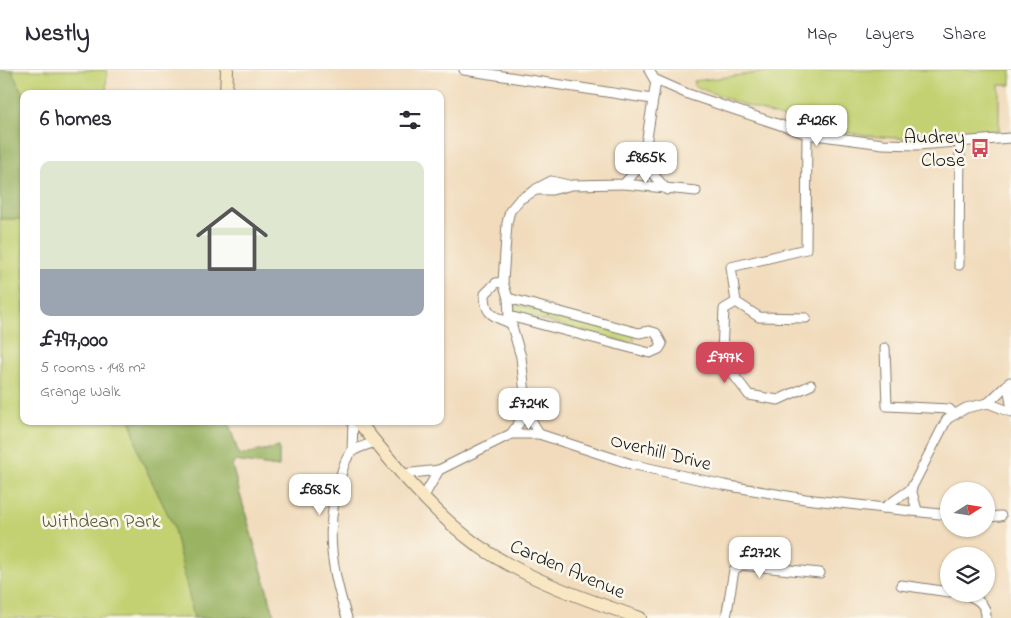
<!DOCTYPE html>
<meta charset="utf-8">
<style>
:root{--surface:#fff;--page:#f7f7f7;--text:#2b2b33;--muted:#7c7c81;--line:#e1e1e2;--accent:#d1495b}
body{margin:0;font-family:"Indie Flower",sans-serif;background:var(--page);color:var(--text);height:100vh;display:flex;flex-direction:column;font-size:19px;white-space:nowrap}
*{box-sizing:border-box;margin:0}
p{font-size:16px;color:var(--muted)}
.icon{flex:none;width:28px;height:28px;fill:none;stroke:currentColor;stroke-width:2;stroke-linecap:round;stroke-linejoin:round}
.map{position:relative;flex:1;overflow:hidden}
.panel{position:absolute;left:20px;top:20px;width:424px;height:335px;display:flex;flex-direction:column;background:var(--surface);border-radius:10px;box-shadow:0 1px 4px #0004}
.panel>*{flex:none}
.needle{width:32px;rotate:78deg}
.fabs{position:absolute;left:940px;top:412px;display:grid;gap:10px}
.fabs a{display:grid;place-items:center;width:55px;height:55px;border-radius:50%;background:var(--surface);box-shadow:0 1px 4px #0004;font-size:25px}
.price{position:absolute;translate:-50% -42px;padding:0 11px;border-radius:10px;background:#fff;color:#222;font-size:16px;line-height:32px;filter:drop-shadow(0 1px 2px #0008)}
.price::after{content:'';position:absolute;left:50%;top:30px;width:15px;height:11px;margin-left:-8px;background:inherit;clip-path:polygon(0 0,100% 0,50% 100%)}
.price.on{background:var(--accent);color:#fff}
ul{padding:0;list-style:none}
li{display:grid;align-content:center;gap:10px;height:265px;padding:0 20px}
li span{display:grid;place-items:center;height:155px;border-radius:10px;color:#555}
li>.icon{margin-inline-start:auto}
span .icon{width:90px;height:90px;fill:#fffc;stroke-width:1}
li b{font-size:21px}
h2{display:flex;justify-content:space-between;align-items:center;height:60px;padding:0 20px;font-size:21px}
header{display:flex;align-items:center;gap:30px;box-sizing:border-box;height:70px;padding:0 25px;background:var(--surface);border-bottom:1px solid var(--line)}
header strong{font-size:24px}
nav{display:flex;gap:28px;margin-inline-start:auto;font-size:18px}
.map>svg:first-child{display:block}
.green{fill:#c3d172;stroke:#707647}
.forest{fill:#9ab364;stroke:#5b6840}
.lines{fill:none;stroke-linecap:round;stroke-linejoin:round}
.street-casing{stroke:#867c6c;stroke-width:11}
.secondary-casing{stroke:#867c6c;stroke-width:14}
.street{stroke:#fff;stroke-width:9}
.secondary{stroke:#f9e7c3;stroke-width:12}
.labels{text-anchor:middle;stroke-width:5;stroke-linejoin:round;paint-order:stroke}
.poi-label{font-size:20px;fill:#1c1c1c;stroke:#fbf7ec;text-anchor:end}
.street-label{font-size:20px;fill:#1c1c1c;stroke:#fbf7ec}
.park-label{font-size:20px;fill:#565b3a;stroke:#fbf7ec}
</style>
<header>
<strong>Nestly</strong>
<nav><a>Map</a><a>Layers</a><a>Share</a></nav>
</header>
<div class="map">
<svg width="1011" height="548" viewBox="0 0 1011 548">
<rect width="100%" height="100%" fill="#fbf7ec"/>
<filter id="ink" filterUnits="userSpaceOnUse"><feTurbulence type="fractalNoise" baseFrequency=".02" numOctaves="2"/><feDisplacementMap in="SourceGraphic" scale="10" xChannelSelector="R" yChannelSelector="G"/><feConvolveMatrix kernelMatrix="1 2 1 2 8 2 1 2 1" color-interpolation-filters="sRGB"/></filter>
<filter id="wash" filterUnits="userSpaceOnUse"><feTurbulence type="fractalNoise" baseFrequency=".0096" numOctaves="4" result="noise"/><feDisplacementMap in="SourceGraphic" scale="20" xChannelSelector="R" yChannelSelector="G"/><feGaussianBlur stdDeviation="1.12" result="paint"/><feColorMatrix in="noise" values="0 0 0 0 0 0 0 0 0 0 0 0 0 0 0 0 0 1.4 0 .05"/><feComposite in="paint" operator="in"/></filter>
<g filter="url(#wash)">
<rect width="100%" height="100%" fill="#f1dbbc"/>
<g class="green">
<polygon points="0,0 107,0 106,24 24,24 24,351 228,351 239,385 279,377 279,397 235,391 232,396 275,548 0,548"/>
<path d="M782,0H1011V15H999V61C960,65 920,71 881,67C816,62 754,39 694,16V11Z"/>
<polygon points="516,234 633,265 635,270 631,274 516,243 513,241"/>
</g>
<g class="forest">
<polygon points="0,0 12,0 24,27 24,149 0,149"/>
<polygon points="131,351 228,351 239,385 279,377 279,397 235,391 232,396 275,548 194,548 173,455 139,385"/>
</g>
</g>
<g filter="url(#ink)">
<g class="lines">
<g class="street-casing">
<g id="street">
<polyline points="464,0 652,29"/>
<polyline points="649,0 654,9 688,24 807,64 883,74 917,75 1011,68"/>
<polyline points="643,93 667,120"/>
<polyline points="624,114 696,121"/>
<polyline points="536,119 551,111 568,115"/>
<polyline points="959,195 960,73"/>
<path d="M503,212L496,213L485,224C485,246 494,246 512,254"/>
<polyline points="508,228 639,263 649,261 656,263 662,274 659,279 650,283 509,246"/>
<polyline points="736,232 724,239 722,282 733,304 749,325 778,330 811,315"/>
<polyline points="806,248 759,247 736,232 731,197 806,179 807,64"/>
<polyline points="885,278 887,336 949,339 954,344"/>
<polyline points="1010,312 1008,314 1011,334"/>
<polyline points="988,333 1008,314"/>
<polyline points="511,364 527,342"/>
<polyline points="539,364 527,342 521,287 509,246 508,228 503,212 507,153 510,141 520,129 536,120 552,120 572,115 624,114 643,93 656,11"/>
<polyline points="352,382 353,351"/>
<polyline points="403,404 439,400"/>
<polyline points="911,419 917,440"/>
<polyline points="424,426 439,400 511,364 539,364 631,394 724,415 805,429 884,438 911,419 947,349 966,338 988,333 1011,342"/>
<polyline points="884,438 949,445"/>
<polyline points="986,447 1001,446"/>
<polyline points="901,515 949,522"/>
<path d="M961,524C974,526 987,533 986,548"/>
<path d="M347,548C331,498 324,455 341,405C343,397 347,385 353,381C359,377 368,375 374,372"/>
<polyline points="726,548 734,500 741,495 820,503"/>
</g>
</g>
<g class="secondary-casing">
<g id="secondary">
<polyline points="226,24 227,0"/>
<path d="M358,351C392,393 433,443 477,475C526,509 584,529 640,548"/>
</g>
</g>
<use href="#street" class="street"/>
<use href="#secondary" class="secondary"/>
</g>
</g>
<defs>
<g id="bus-bare" transform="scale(1.5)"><path d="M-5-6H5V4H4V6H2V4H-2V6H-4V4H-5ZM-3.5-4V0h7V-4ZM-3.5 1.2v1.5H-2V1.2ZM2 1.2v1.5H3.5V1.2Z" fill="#d1495b" stroke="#fbf7ec" stroke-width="2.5" paint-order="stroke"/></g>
</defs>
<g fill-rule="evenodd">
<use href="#bus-bare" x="980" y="78"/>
</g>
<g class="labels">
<g class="poi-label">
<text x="965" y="73">Audrey<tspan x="965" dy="23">Close</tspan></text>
</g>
<g class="street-label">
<text transform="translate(661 381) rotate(14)" y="7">Overhill Drive</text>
<text transform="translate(568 498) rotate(23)" y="7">Carden Avenue</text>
</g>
<g class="park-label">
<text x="101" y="457">Withdean Park</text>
</g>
</g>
</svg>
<div class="fabs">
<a><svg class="needle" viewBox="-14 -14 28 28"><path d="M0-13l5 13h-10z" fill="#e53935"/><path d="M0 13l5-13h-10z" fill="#7c7c81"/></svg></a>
<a><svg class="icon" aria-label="layers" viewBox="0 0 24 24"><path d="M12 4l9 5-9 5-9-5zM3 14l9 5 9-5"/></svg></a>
</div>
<b class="price" style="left:817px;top:77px">£426K</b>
<b class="price" style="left:646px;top:114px">£865K</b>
<b class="price on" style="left:725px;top:314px">£797K</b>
<b class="price" style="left:529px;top:360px">£724K</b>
<b class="price" style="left:320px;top:446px">£685K</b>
<b class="price" style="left:760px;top:509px">£272K</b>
<section class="panel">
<h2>6 homes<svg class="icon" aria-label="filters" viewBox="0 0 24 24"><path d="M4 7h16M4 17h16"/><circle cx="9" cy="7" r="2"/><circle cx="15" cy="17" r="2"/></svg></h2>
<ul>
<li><span style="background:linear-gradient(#dfe7d0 70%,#9aa5b1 0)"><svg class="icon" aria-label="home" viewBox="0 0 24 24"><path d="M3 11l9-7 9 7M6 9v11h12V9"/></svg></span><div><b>£797,000</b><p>5 rooms · 148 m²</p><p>Grange Walk</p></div></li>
</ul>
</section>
</div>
